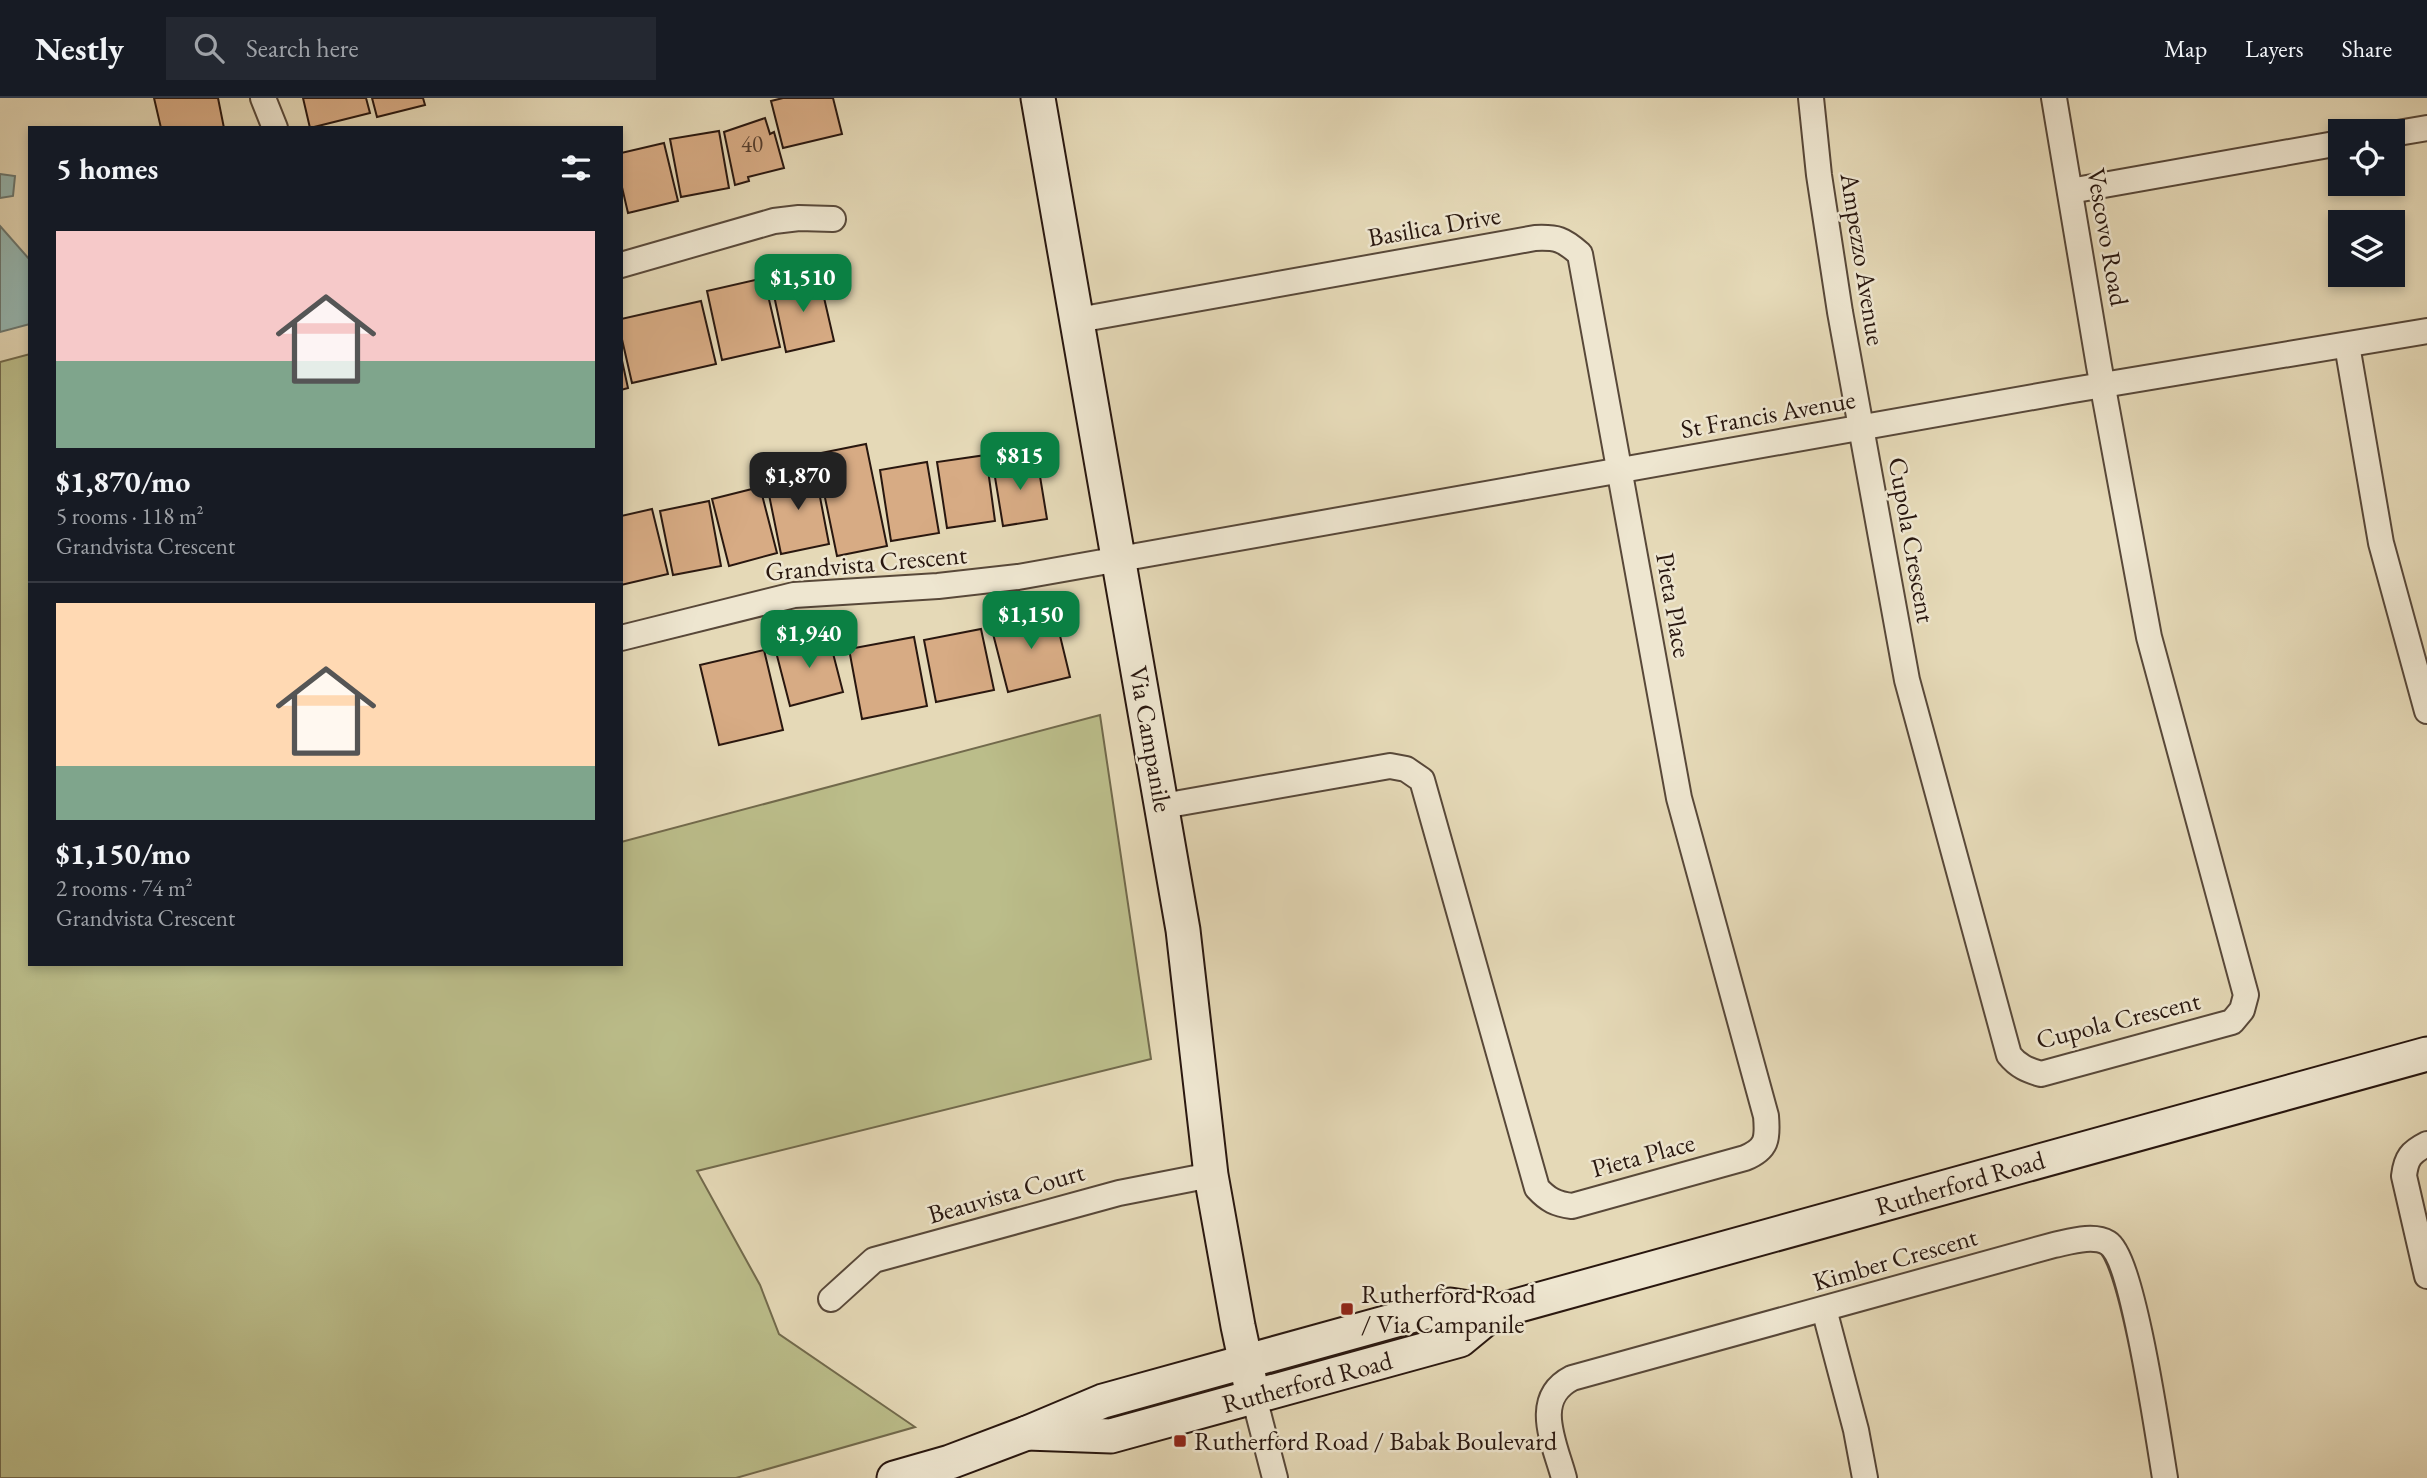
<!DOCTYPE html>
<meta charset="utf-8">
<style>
:root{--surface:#171b24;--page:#242831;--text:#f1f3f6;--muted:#9ea1a6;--line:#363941;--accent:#0b8043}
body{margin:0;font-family:"EB Garamond",serif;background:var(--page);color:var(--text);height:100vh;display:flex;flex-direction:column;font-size:26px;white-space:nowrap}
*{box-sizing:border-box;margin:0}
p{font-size:23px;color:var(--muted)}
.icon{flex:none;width:38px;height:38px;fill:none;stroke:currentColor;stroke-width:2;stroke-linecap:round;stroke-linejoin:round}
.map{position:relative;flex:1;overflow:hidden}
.details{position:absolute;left:28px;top:28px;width:595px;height:840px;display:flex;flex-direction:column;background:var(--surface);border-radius:0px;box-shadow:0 4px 10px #0003}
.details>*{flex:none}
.buttons{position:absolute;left:2328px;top:21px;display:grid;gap:14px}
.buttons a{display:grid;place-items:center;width:77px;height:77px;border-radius:0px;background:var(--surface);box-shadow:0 4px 10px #0003;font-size:35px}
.price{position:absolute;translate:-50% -60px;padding:0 16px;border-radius:14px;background:var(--accent);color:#fff;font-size:23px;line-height:46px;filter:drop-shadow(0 2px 4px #0008)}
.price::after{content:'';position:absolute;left:50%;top:42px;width:21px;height:16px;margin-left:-10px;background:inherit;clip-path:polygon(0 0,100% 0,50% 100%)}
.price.active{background:#222;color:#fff}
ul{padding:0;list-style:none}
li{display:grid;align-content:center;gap:14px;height:371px;padding:0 28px}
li+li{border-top:2px solid var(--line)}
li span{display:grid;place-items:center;height:217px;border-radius:0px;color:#555}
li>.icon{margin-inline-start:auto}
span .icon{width:126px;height:126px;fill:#fffc;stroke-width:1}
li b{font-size:30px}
h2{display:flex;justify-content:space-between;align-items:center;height:84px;padding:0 28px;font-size:30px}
header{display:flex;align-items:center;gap:42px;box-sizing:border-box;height:98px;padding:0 35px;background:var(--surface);border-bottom:2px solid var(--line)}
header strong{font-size:33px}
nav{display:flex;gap:38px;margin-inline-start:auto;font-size:24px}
.search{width:490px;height:63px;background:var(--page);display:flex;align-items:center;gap:18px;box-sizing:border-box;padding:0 24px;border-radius:0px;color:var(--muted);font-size:26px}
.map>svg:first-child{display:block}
.green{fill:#bbbd8a;stroke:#726a4c;stroke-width:2}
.water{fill:#96b9b4;stroke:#6a7872;stroke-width:2}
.building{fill:#d7ab84;stroke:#29170f;stroke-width:2}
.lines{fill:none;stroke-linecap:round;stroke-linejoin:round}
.street-casing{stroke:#584839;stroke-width:28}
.secondary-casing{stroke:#29170f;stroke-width:37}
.street{stroke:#eee6d0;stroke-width:24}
.secondary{stroke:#eee6d0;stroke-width:33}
.poi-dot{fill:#8f2418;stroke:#eee6d0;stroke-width:2.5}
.labels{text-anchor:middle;stroke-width:5;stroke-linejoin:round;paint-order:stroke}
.number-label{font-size:23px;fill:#543c2c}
.street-label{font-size:26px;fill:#29170f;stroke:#eee6d0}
.poi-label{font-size:26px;fill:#29170f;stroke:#eee6d0;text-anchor:start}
</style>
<header>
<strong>Nestly</strong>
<div class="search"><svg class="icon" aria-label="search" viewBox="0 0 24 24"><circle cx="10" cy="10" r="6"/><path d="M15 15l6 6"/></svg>Search here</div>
<nav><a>Map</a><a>Layers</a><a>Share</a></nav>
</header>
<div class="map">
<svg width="2427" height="1380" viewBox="0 0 2427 1380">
<rect width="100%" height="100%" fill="#e5d9b7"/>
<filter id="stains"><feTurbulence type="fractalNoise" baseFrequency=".00286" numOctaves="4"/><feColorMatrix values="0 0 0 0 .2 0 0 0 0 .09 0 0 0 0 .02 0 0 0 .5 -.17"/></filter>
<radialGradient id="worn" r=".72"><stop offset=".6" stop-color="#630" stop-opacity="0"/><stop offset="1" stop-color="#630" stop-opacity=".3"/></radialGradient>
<polygon class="green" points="30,256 30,866 621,866 621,744 1100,617 1151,961 697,1073 760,1187 779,1236 915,1329 736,1380 0,1380 0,264"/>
<g class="water">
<polygon points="0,76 15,78 13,98 0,100"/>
<polygon points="0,128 30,162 30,226 0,234"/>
</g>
<g class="building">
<polygon points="154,0 218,0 224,30 161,30"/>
<polygon points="303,0 366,0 370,15 310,30"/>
<polygon points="372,0 423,0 425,7 377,19"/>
<polygon points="783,0 833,0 842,36 783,50 771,3"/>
<polygon points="765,20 770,36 774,34 784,70 748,79 749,83 735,87 724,34"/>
<polygon points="719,33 729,90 681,99 670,41"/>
<polygon points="664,45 678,103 628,115 621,85 621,55"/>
<polygon points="819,178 834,243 786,254 772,188"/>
<polygon points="764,180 780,249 722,262 707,193"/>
<polygon points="701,203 716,266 632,285 621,237 621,221"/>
<polygon points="621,258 628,290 621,292"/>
<polygon points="866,346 887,448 837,458 816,356"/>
<polygon points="986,357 995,423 947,430 937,364"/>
<polygon points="1037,360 1047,421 1003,428 993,367"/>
<polygon points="927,364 939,435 891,443 880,372"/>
<polygon points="815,373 829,446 781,456 766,382"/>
<polygon points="760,389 777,455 729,468 712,401"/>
<polygon points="709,403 721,468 673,477 660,413"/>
<polygon points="652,411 668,476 621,487 621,418"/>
<polygon points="1054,513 1070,579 1008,594 991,528"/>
<polygon points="981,531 994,592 936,604 924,542"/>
<polygon points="828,536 843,594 790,608 775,550"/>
<polygon points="914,539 927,608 862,621 849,551"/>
<polygon points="764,552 783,632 719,647 700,567"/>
</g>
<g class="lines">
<g class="street-casing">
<g id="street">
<polyline points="263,0 275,30"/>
<path d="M1811,0L1819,77L1840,214L1907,582L2009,957C2018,968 2027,972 2041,976L2232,924L2242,912L2246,897L2149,539L2099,268L2054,0"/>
<polyline points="2392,36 2427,30"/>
<polyline points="2070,93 2340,45"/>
<polyline points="621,167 774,123 799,120 833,121"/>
<path d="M1078,222L1535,140C1557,139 1563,141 1580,156L1679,700L1766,1018C1768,1041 1767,1051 1745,1060L1572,1108C1556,1106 1548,1102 1537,1090L1422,682L1406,671L1390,668L1163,708"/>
<polyline points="2347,247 2381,445 2427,613"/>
<polyline points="621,540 794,497 938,488 1018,479 2067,293 2427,233"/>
<path d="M2427,1046C2411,1054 2406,1060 2404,1078L2427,1178"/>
<polyline points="831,1201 874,1162 1119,1095 1211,1077"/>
<polyline points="1824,1211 1856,1332 1865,1380"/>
<polyline points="1250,1284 1275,1380"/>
<path d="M1564,1380C1555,1346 1531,1301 1572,1280L2054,1147C2069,1144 2093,1136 2108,1145C2133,1160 2159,1344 2165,1380"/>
</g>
</g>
<g class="secondary-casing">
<g id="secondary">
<polyline points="1038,0 1183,832 1211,1077 1238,1228 1250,1284"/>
<polyline points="1027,1335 1111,1338 1460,1242 1494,1214 2427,956"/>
<polyline points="894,1380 950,1364 1027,1335 1103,1303 1450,1207 1494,1214"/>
</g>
</g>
<use href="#street" class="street"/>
<use href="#secondary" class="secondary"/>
</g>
<g class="poi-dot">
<rect x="1340" y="1204" width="14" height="14" rx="3.5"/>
<rect x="1173" y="1336" width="14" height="14" rx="3.5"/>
</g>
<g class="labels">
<g class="number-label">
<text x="752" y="54">40</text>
</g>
<g class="street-label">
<text transform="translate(1434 128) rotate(-10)" y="9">Basilica Drive</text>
<text transform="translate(2108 139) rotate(80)" y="9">Vescovo Road</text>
<text transform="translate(1863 161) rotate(81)" y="9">Ampezzo Avenue</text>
<text transform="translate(1768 316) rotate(-10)" y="9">St Francis Avenue</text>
<text transform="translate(1912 442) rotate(80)" y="9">Cupola Crescent</text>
<text transform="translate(866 465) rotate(-5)" y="9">Grandvista Crescent</text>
<text transform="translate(1674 507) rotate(80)" y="9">Pieta Place</text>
<text transform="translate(1151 641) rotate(80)" y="9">Via Campanile</text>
<text transform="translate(2118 922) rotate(-14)" y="9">Cupola Crescent</text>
<text transform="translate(1643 1057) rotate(-15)" y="9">Pieta Place</text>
<text transform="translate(1960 1085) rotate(-16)" y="9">Rutherford Road</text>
<text transform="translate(1006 1095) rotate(-16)" y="9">Beauvista Court</text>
<text transform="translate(1895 1161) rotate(-16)" y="9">Kimber Crescent</text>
<text transform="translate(1307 1284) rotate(-15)" y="9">Rutherford Road</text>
</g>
<g class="poi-label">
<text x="1361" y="1205">Rutherford Road<tspan x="1361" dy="30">/ Via Campanile</tspan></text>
<text x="1194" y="1352">Rutherford Road / Babak Boulevard</text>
</g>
</g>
<rect width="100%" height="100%" filter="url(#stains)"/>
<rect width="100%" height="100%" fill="url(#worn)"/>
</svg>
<div class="buttons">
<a><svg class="icon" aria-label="locate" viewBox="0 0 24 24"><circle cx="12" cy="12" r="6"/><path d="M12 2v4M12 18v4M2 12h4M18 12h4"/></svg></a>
<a><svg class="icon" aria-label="layers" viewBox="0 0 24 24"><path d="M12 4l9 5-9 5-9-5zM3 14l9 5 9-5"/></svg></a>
</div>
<b class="price" style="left:803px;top:216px">$1,510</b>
<b class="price" style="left:1020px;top:394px">$815</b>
<b class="price active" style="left:798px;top:414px">$1,870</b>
<b class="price" style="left:1031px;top:553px">$1,150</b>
<b class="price" style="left:809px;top:572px">$1,940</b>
<section class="details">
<h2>5 homes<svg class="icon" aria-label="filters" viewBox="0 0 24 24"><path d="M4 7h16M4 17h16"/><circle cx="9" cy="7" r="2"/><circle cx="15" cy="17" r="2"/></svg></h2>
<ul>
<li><span style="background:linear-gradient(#f6c9c9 60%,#7fa58c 0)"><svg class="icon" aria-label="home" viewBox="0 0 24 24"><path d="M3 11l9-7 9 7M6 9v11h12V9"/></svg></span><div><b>$1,870/mo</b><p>5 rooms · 118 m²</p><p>Grandvista Crescent</p></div></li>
<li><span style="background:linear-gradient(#ffd9b3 75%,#7fa58c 0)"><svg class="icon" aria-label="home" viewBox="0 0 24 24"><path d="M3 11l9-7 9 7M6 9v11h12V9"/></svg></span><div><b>$1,150/mo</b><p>2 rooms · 74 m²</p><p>Grandvista Crescent</p></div></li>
</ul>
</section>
</div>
